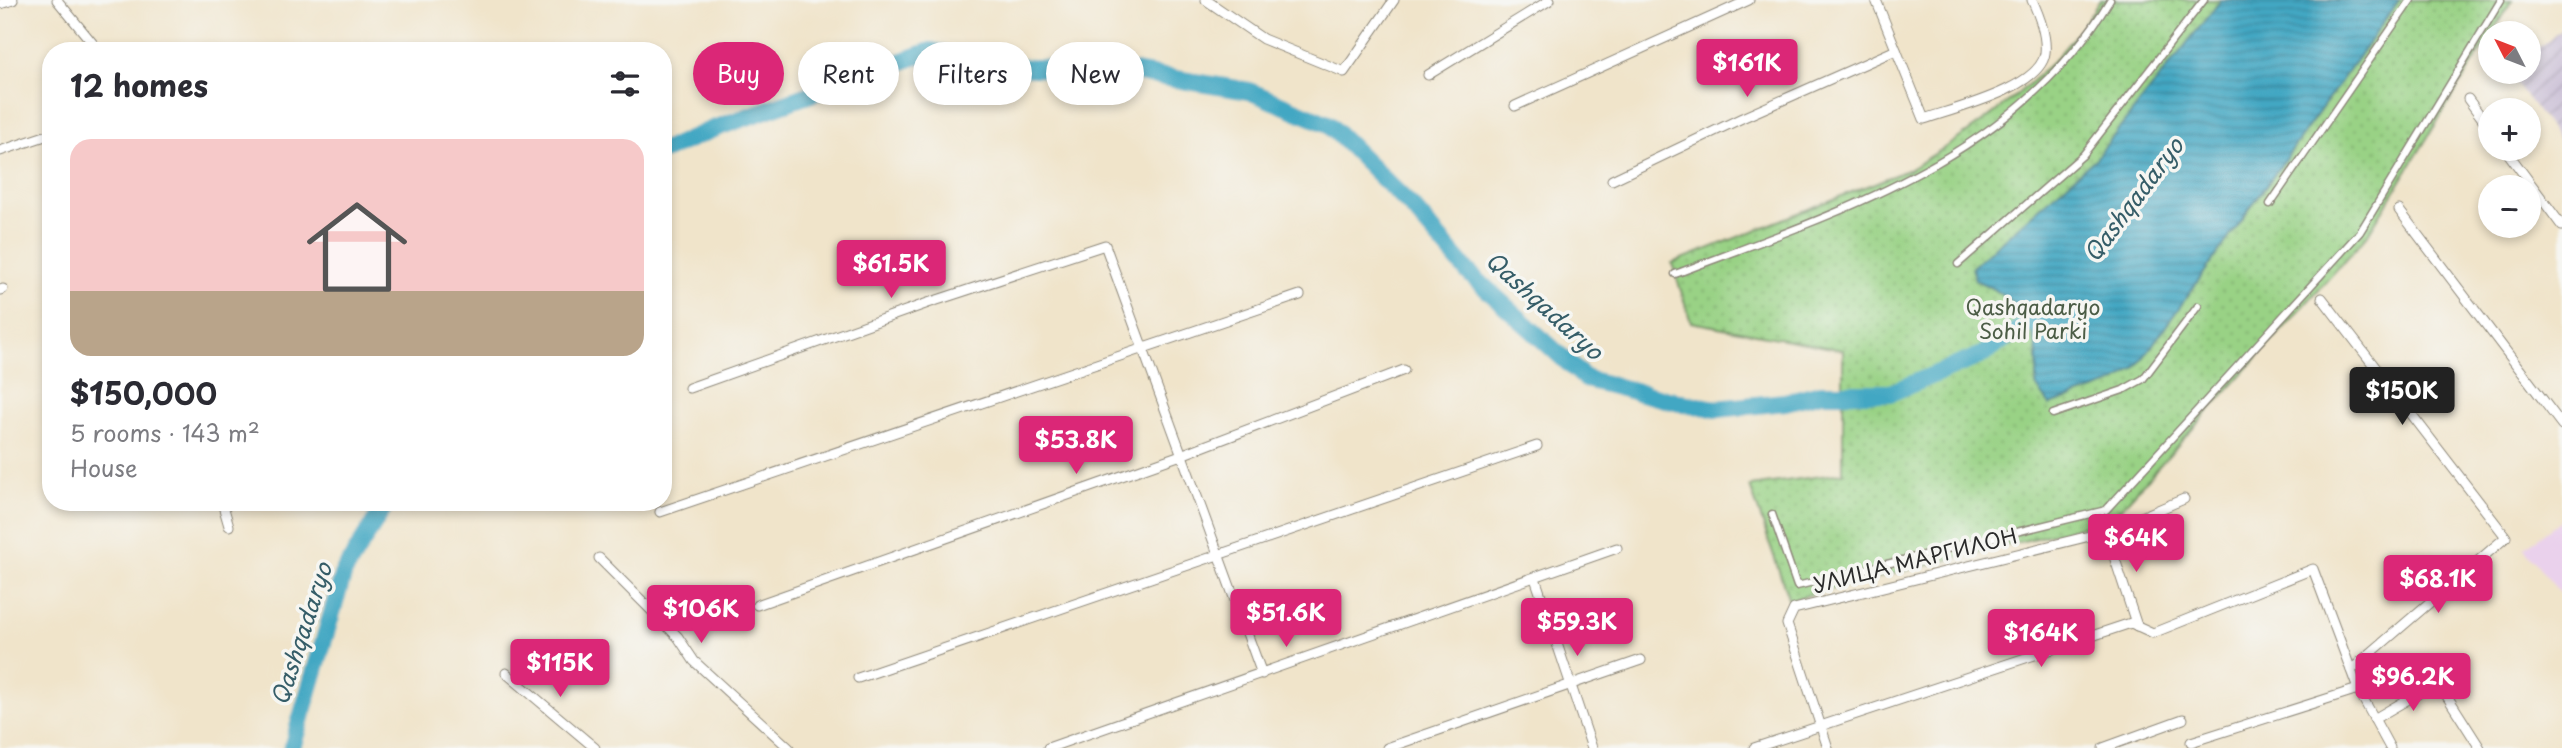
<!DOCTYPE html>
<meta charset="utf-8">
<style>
:root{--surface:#fff;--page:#f2f2f3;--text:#2b2b33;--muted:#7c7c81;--accent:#db2777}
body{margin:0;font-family:"Playpen Sans",sans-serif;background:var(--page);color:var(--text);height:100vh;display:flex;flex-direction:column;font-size:26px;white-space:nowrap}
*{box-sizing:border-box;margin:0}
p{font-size:23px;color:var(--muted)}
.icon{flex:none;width:38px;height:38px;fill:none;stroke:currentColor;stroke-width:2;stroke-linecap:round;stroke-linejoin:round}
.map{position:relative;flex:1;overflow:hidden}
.details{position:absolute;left:42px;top:42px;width:630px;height:469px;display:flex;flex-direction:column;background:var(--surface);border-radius:28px;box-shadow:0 4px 10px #0003}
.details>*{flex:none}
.banner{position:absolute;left:693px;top:42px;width:665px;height:63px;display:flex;gap:14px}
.needle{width:46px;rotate:312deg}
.fabs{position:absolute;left:2478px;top:21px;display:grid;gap:14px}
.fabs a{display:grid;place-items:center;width:63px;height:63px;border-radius:50%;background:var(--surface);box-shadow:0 4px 10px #0003;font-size:35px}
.price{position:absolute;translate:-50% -60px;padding:0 16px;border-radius:7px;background:var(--accent);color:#fff;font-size:23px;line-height:46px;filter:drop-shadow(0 2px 4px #0008)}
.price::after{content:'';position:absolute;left:50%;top:42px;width:21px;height:16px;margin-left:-10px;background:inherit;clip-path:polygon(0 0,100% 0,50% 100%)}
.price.selected{background:#222;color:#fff}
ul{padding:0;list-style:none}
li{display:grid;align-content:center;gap:14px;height:371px;padding:0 28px}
li span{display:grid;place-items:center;height:217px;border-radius:21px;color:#555}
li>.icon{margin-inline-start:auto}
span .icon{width:126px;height:126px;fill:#fffc;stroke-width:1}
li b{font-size:30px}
h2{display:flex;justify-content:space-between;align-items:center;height:84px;padding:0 28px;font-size:30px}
.tag{padding:0 24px;border-radius:32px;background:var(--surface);box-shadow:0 4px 10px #0003;font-size:24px;line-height:63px}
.tag.selected{background:var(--accent);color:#fff}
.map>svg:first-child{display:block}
.built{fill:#ead1ec}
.industrial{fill:url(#industrial-furrows)}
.park{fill:url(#park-dots);stroke:#627e58;stroke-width:2}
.water{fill:url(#water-rules);stroke:#376977;stroke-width:2}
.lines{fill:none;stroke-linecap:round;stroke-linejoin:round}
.river{stroke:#43a7c3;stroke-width:18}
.pedestrian-casing{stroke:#8e887a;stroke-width:9}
.minor-casing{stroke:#8e887a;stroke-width:11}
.pedestrian{stroke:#fff;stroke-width:6}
.minor{stroke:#fff;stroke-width:9}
.labels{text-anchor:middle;stroke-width:7;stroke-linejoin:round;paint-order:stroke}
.park-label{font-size:21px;fill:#4c5d46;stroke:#f6f6f2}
.street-label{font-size:21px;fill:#2b2b2b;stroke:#f6f6f2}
.water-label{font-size:23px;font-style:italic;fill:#355d68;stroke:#f6f6f2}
</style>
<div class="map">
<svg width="2562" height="748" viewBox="0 0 2562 748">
<defs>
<pattern id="industrial-furrows" width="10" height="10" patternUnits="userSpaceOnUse" patternTransform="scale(1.75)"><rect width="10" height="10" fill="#cabfd6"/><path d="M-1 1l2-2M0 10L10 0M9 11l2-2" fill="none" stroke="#aea4b8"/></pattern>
<pattern id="park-dots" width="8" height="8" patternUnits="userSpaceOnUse" patternTransform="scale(1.75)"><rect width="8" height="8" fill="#99d285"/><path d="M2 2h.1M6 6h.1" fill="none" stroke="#84b473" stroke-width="1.8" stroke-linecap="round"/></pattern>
<pattern id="water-rules" width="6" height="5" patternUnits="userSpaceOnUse" patternTransform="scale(1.75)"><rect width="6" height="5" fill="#43a7c3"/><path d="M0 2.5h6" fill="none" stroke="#38889f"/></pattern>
</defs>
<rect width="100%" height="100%" fill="#f6f6f2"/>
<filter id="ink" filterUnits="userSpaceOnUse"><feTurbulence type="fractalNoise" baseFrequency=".0143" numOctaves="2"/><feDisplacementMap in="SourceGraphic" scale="14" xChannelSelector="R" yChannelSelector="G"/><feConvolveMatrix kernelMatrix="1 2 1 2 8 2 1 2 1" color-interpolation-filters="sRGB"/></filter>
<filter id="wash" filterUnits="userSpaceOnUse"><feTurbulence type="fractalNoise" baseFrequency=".00686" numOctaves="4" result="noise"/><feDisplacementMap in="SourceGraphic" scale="28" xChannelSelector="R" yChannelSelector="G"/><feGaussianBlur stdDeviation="1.57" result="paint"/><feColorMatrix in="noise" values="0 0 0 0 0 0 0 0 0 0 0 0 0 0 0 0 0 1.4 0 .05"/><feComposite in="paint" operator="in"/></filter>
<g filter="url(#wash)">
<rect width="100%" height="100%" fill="#f0e4ca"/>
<polygon class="built" points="2562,519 2562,596 2524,548"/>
<polygon class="industrial" points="2562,29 2562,144 2508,72 2529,72 2529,55"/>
<path class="park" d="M2100,0H2512L2367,236L2111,519L1789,600L1750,486L1843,473V350L1691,322L1672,263L1910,169C1981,127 2057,72 2100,0Z"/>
<path class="water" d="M2221,0H2399L2136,368L2114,383L2050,405L2036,386C2043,331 2026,302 1975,280L1972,267L2096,158Z"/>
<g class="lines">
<g class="river">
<polyline points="663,151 713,129 931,51 1010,67 1133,72 1249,91 1328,124 1411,206 1468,272 1586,379 1677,402 1717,409 1785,402 1821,393 1890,393 1982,355 2020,328 2050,313"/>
<polyline points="292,748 344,572 387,502"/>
</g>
</g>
</g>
<g filter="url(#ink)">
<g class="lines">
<g class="pedestrian-casing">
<g id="pedestrian">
<polyline points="2270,204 2411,0"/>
<polyline points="1958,264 2083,155 2204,0"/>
<path d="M1675,274C1837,213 2016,158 2110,0"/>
<polyline points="2053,414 2123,390 2143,379 2198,306"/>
<polyline points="1772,514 1797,586 2106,510 2360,232 2501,0"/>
</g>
</g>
<g class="minor-casing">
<g id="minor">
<polyline points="57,0 99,51"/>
<polyline points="1206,0 1263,39 1344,72 1394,0"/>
<path d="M1876,0L1924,119C1953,109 2041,88 2045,53C2047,36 2039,15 2032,0"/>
<polyline points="0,4 13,0"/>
<polyline points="1428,75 1550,0"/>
<polyline points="2468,99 2490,129"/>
<polyline points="1515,106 1749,0"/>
<polyline points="2505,149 2562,226"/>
<polyline points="0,151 51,134"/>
<polyline points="1612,180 1742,118 1896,50"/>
<polyline points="2399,210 2562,425"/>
<polyline points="0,290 3,289"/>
<polyline points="2322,298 2506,537 2351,670"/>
<polyline points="689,388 928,303 1105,245 1262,674"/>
<polyline points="222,502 229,526"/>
<polyline points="660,512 1300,295"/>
<polyline points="2106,532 2137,626"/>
<polyline points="599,558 678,637 694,661 789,748"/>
<polyline points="1535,578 1592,748"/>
<polyline points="757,605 1181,455 1404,370"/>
<polyline points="506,673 595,748"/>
<polyline points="858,678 1537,446"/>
<polyline points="2374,719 2438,682 2480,748"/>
<polyline points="2191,742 2358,689"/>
<polyline points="1048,748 1617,548"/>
<polyline points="1387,748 1641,660"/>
<polyline points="1754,748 2131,623 2153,633 2313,569 2358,689 2390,748"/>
<polyline points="1828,748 1787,624 1794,609 2106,532 2184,499"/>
<polyline points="2103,748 2183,719"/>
</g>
</g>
<use href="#pedestrian" class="pedestrian"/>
<use href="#minor" class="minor"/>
</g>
</g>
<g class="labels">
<g class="park-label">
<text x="2033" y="315">Qashqadaryo<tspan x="2033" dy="24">Sohil Parki</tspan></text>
</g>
<g class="street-label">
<text transform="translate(1915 561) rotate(-14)" y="7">УЛИЦА МАРГИЛОН</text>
</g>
<g class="water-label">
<text transform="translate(2134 200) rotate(-53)" y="8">Qashqadaryo</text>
<text transform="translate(1544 306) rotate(42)" y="8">Qashqadaryo</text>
<text transform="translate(302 634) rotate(-72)" y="8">Qashqadaryo</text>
</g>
</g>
</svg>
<div class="fabs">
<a><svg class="needle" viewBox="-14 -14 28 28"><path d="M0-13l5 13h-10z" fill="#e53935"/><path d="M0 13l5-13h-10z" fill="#7c7c81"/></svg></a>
<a>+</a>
<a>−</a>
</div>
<b class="price" style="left:1747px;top:99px">$161K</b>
<b class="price" style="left:891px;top:300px">$61.5K</b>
<b class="price selected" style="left:2402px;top:427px">$150K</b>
<b class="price" style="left:1076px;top:476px">$53.8K</b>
<b class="price" style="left:2136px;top:574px">$64K</b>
<b class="price" style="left:2438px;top:615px">$68.1K</b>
<b class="price" style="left:701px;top:645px">$106K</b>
<b class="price" style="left:1286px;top:649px">$51.6K</b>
<b class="price" style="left:1577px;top:658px">$59.3K</b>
<b class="price" style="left:2041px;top:669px">$164K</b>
<b class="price" style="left:560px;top:699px">$115K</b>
<b class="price" style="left:2413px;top:713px">$96.2K</b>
<div class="banner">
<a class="tag selected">Buy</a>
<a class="tag">Rent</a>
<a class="tag">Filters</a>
<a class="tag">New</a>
</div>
<section class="details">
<h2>12 homes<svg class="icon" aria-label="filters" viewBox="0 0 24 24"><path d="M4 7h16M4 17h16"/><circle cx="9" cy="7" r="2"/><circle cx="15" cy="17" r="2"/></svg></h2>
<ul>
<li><span style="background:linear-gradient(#f6c9c9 70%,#b9a48a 0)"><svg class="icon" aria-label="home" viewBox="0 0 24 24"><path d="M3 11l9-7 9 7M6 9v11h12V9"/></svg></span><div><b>$150,000</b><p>5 rooms · 143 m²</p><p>House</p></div></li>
</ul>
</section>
</div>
